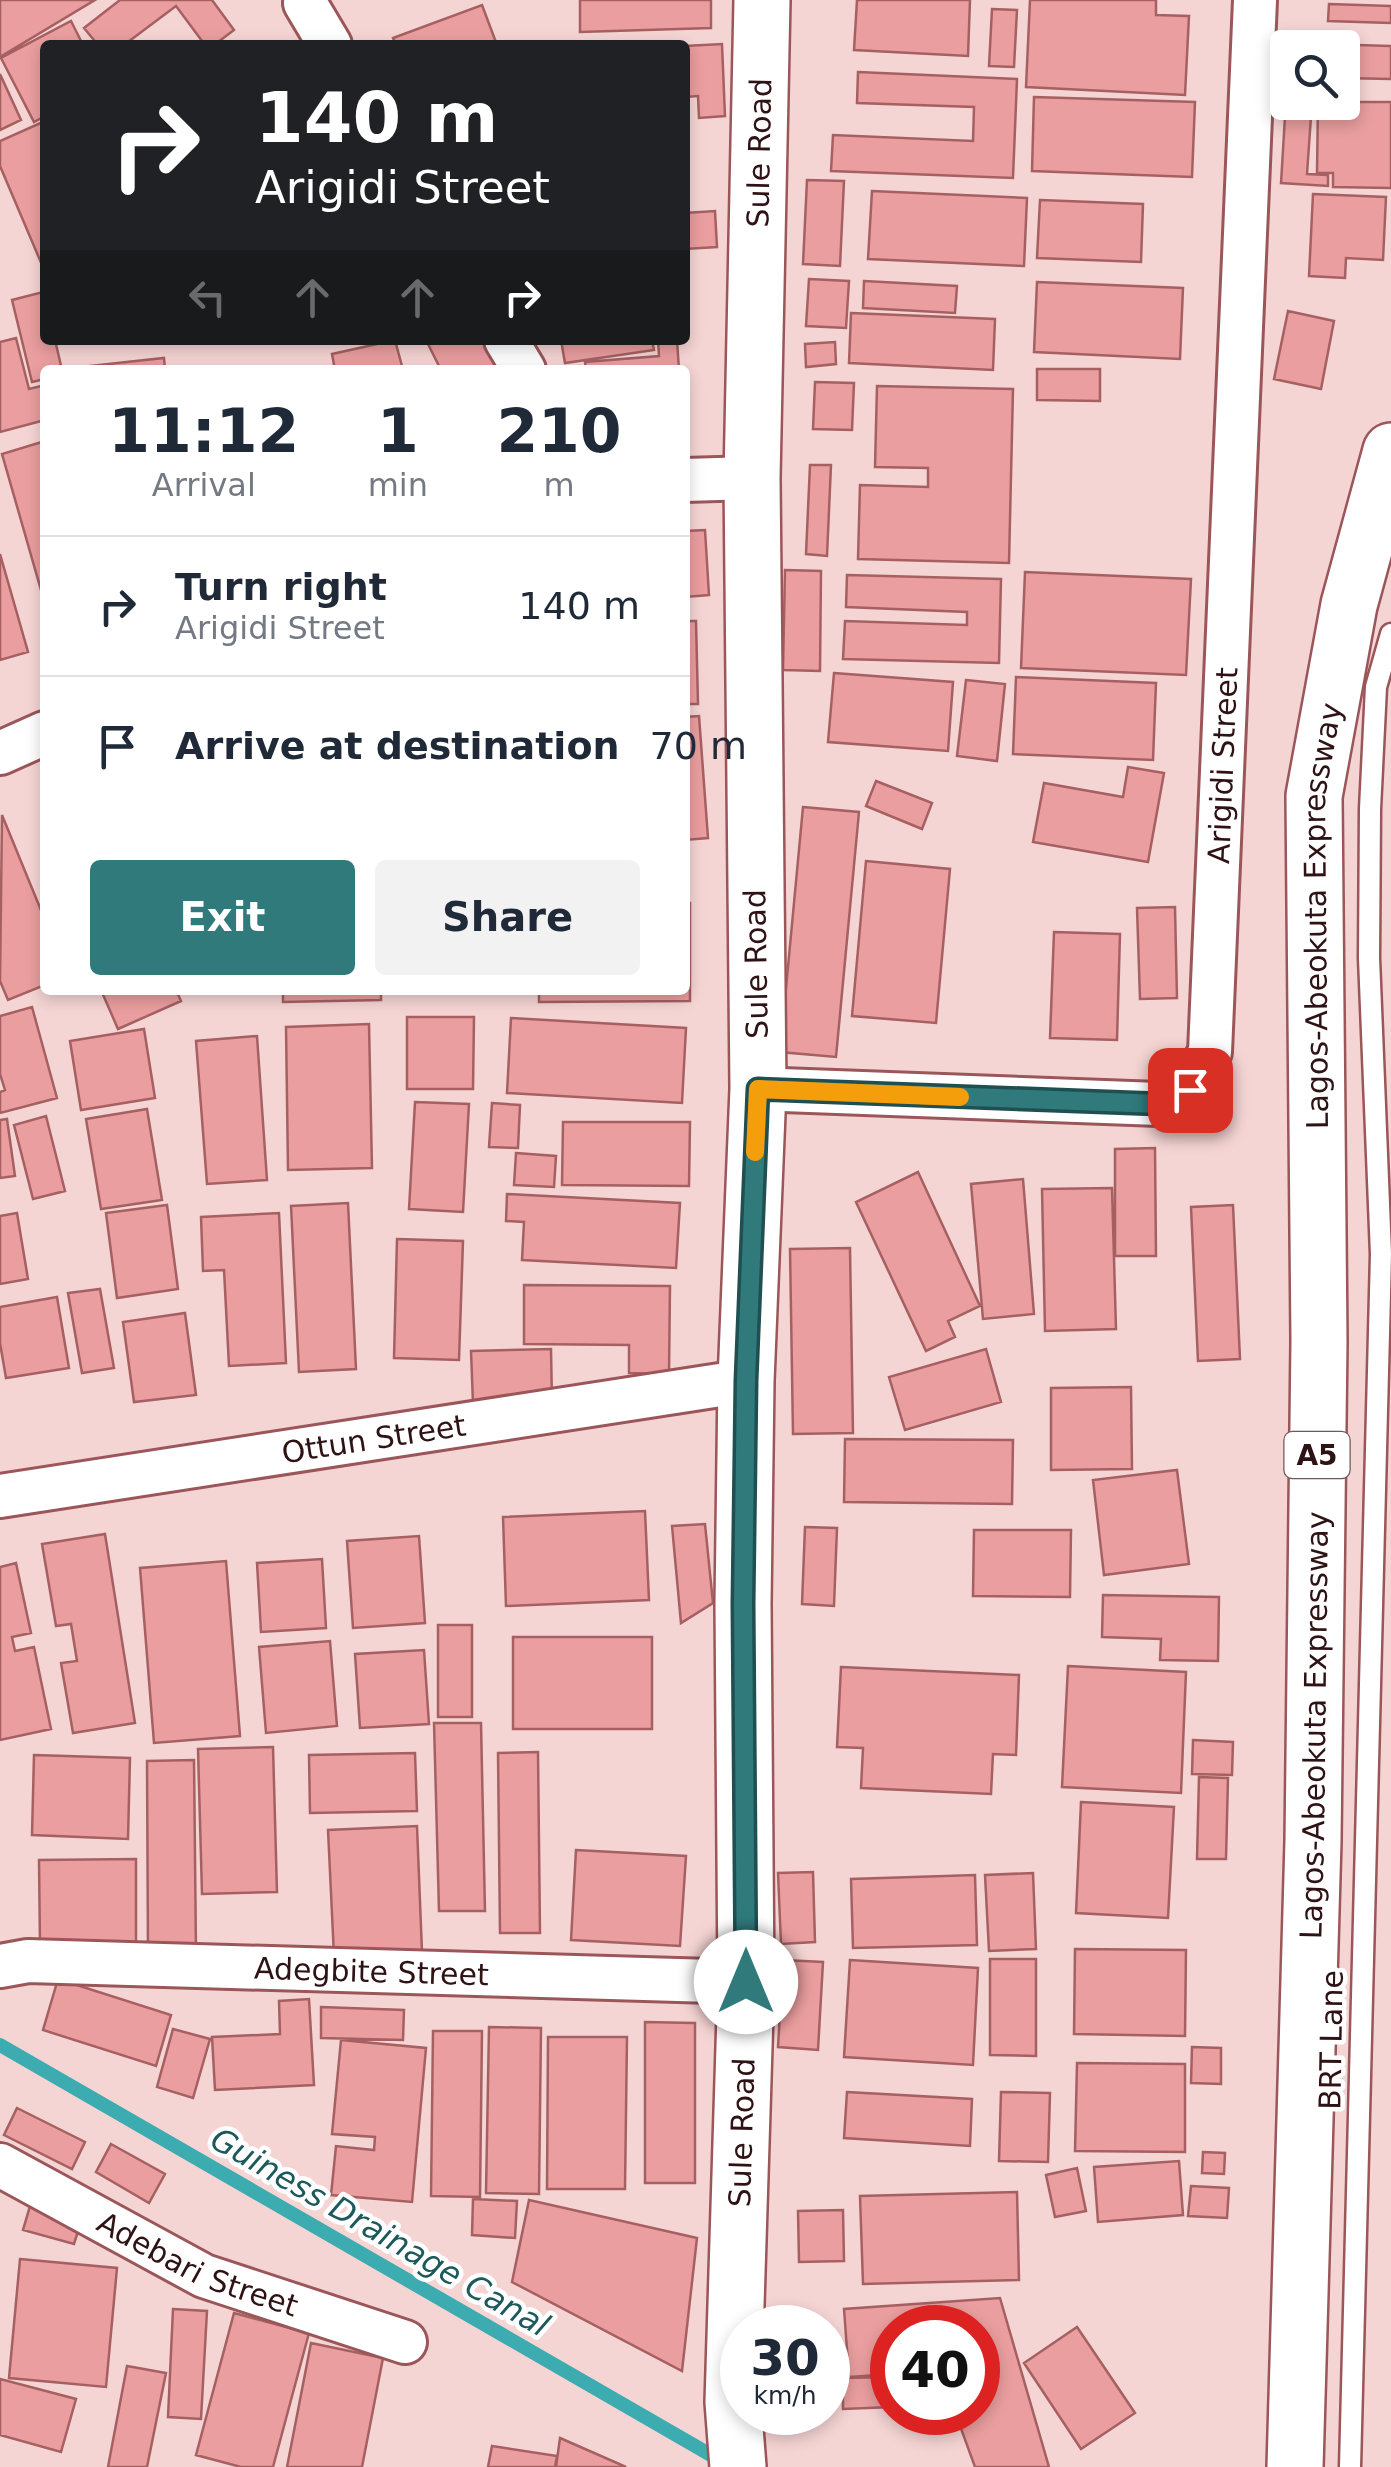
<!DOCTYPE html>
<style>
:root{--surface:#fff;--page:#f2f2f3;--text:#1f2937;--muted:#747a83;--line:#e0e1e3;--accent:#307a7c}
body{margin:0;font-family:"DejaVu Sans",sans-serif;background:var(--page);color:var(--text);height:100vh;display:flex;flex-direction:column;font-size:38px;white-space:nowrap}
*{box-sizing:border-box;margin:0}
p{font-size:32px;color:var(--muted)}
.icon{flex:none;width:55px;height:55px;fill:none;stroke:currentColor;stroke-width:2;stroke-linecap:round;stroke-linejoin:round}
.map{position:relative;flex:1;overflow:hidden}
.sheet{position:absolute;left:40px;top:365px;width:650px;height:630px;display:flex;flex-direction:column;background:var(--surface);border-radius:10px;box-shadow:0 5px 15px #0003}
.sheet>*{flex:none}
.hud{position:absolute;left:40px;top:40px;width:650px;height:305px;border-radius:10px;box-shadow:0 5px 15px #0003;background:#202124;color:#fff;overflow:hidden}
.tools{position:absolute;left:1270px;top:30px;display:grid;gap:20px}
.tools a{display:grid;place-items:center;width:90px;height:90px;border-radius:10px;background:var(--surface);box-shadow:0 5px 15px #0003;font-size:50px}
.speed{position:absolute;left:720px;top:2305px;display:flex;gap:20px;font-size:50px;font-weight:700;text-align:center}
.speed>*{display:grid;place-content:center;width:130px;height:130px;border-radius:50%;background:var(--surface);box-shadow:0 5px 15px #0003;line-height:1}
.speed small{font-size:25px;font-weight:400}
.speed .limit{border:15px solid #d22;background:#fff;color:#111}
.pin{position:absolute;display:grid;place-items:center;width:85px;height:85px;color:#fff;margin:-42px;border-radius:20px;box-shadow:0 5px 15px #0006}
.me{position:absolute;width:110px;margin:-55px;rotate:0deg;stroke-linejoin:round;filter:drop-shadow(0 0 8px #0008)}
.turn{display:flex;align-items:center;gap:35px;height:210px;padding:0 50px;font-size:45px}
.turn .icon{width:130px;height:130px;stroke-width:2.5}
.turn b{display:block;font-size:70px;line-height:85px}
.lanes{display:flex;align-items:center;height:95px;padding:0 50px;background:#0003;justify-content:center;gap:50px;direction:ltr}
.lanes .off{opacity:.35}
.eta{display:flex;justify-content:space-evenly;align-items:center;height:170px;text-align:center}
.eta b{font-size:60px;font-weight:700;line-height:70px}
.primary-button{display:flex;gap:20px;margin-top:auto;padding:20px 50px}
.primary-button a{flex:1;height:115px;border-radius:10px;background:var(--accent);color:#fff;font-size:40px;font-weight:700;line-height:115px;text-align:center}
.primary-button a+a{background:var(--page);color:var(--text)}
ul{padding:0;list-style:none}
li{display:flex;align-items:center;gap:30px;height:140px;padding:0 50px;border-top:2px solid var(--line)}
li div{flex:1}
li b{display:block;font-size:38px}
li em{font-style:normal}
.map>svg:first-child{display:block}
</style>
<div class="map">
<svg width="1391" height="2467" viewBox="0 0 1391 2467">
<rect width="100%" height="100%" fill="#f5d5d4"/>
<g fill="none" stroke-linecap="round" stroke-linejoin="round">
<path stroke="#3cacb0" stroke-width="14" d="M0 2045 723 2462"/>
</g>
<path fill="#ea9e9f" stroke="#a66062" stroke-width="2.5" d="M0 0H95L0 57Z
M120 0H212L234 30 214 45H205L176 6 124 45H98L84 28Z
M580 0H711V28L580 32Z
M857 0H970L968 56 854 50Z
M1030 0H1156V15L1189 16 1185 95 1026 87Z
M1329 4 1391 6V23L1328 21Z
M482 5 497 45H396L393 38Z
M992 9 1017 10 1014 67 989 66Z
M71 21 83 45H45V116L34 122 1 58Z
M722 44 725 116 699 118 698 96 685 97V46Z
M1321 44 1391 46V79L1342 78V48H1321Z
M858 72 1017 79 1013 178 831 171 833 135 973 141 974 107 857 103Z
M0 74 21 120 0 130Z
M1287 83 1288 102H1312L1307 174 1328 175V186L1281 183Z
M1034 97 1195 102 1192 177 1032 171Z
M1318 102H1391V188L1333 187V173H1317Z
M45 121V272L0 166V141Z
M807 180 844 181 840 266 803 264Z
M872 191 1027 198 1024 266 868 259Z
M1313 194 1386 197 1383 260 1346 258 1345 278 1309 276Z
M1040 200 1143 204 1141 262 1037 258Z
M715 211 717 247 685 249V213Z
M809 279 849 281 846 328 806 326Z
M864 281 957 286 955 313 863 308Z
M1037 282 1183 288 1180 359 1034 352Z
M43 292 45 340H55L62 370H45V379L32 382 12 300Z
M1288 311 1334 321 1321 389 1274 379Z
M851 313 995 319 993 370 849 363Z
M16 338 29 389 45 385V420L0 432V342Z
M395 340 403 370H335L332 354Z
M426 340H493L509 370H441Z
M561 340H652L654 350 565 363Z
M658 340H677L679 370H586L585 362 659 356Z
M835 342 836 364 806 367 805 344Z
M164 358 165 370H80V367Z
M1037 369H1100V401L1037 400Z
M815 382 854 383 852 430 813 429Z
M877 386 1013 389 1009 563 858 559 860 485 928 487V468L875 467Z
M45 441V604L2 454Z
M810 465H831L827 556 806 554Z
M705 530 709 595 685 597V531Z
M0 554 28 652 0 660Z
M785 570 821 571 820 671 783 670Z
M1025 572 1191 579 1186 675 1021 668Z
M847 575 1001 579 999 663 843 659 845 621 967 625V612L846 607Z
M685 621H696L698 704H685Z
M834 673 953 682 948 751 828 742Z
M1016 677 1156 683 1153 760 1013 754Z
M966 680 1005 684 997 761 957 756Z
M699 716 708 838 685 840V717Z
M1128 767 1164 773 1148 862 1033 842 1044 783 1123 797Z
M876 781 932 803 922 829 866 806Z
M803 807 859 812 836 1057 780 1052Z
M2 815 45 920V985L8 1000 0 981Z
M866 861 950 869 936 1023 852 1016Z
M685 903H690V1001L539 1002V990H685Z
M1175 907 1177 998 1140 999 1137 908Z
M1054 932 1120 934 1117 1040 1050 1038Z
M101 990H176L181 1001 118 1029Z
M283 990H381V1000L283 1002Z
M32 1007 57 1098 0 1113V1092L5 1090 0 1074V1016Z
M407 1017H474L473 1089H407Z
M511 1018 686 1028 682 1103 507 1093Z
M369 1024 372 1168 288 1170 286 1027Z
M144 1029 155 1098 81 1110 70 1041Z
M257 1036 267 1180 207 1184 196 1041Z
M415 1102 469 1104 463 1212 409 1209Z
M492 1103 520 1105 518 1148 489 1147Z
M147 1109 162 1200 101 1209 86 1119Z
M46 1116 65 1191 33 1199 14 1125Z
M7 1119 15 1176 0 1178V1120Z
M563 1122H690L689 1186 562 1185Z
M1155 1148 1156 1256H1115V1149Z
M516 1153 556 1156 554 1187 514 1185Z
M918 1172 980 1306 948 1321 955 1337 926 1351 856 1202Z
M1023 1179 1034 1314 983 1319 971 1184Z
M1112 1188 1116 1329 1045 1331 1042 1189Z
M507 1194 680 1203 676 1268 522 1260 524 1222 506 1221Z
M348 1203 356 1369 299 1372 291 1206Z
M167 1205 178 1289 117 1298 106 1213Z
M1233 1205 1240 1359 1198 1361 1191 1207Z
M17 1213 28 1279 0 1284V1216Z
M279 1213 286 1363 229 1366 224 1270 203 1271 201 1217Z
M397 1239 463 1241 459 1360 394 1358Z
M850 1248 853 1433 793 1434 790 1249Z
M524 1285 670 1286 669 1374 629 1373V1345L524 1344Z
M100 1289 114 1368 82 1373 68 1293Z
M57 1297 69 1368 6 1378 0 1343V1307Z
M185 1313 196 1395 134 1402 123 1322Z
M551 1349 552 1402 473 1404 471 1351Z
M986 1349 1001 1402 905 1430 889 1377Z
M1131 1387 1132 1469 1051 1470V1388Z
M845 1439 1013 1440 1012 1504 844 1502Z
M1177 1470 1189 1564 1104 1575 1093 1480Z
M645 1511 649 1600 506 1606 503 1517Z
M705 1524 713 1603 681 1623 672 1526Z
M805 1527 837 1528 834 1606 802 1604Z
M974 1530H1071L1070 1597 973 1596Z
M105 1534 135 1723 73 1733 61 1663 77 1661 71 1624 56 1626 42 1544Z
M419 1536 425 1623 353 1628 347 1541Z
M322 1559 326 1628 261 1632 257 1563Z
M226 1561 240 1736 154 1743 140 1568Z
M16 1563 31 1633 12 1637 15 1651 34 1647 51 1729 0 1740V1567Z
M1103 1595 1219 1597 1218 1661 1160 1660 1161 1639 1102 1637Z
M438 1625H472V1717H438Z
M513 1637H652V1729H513Z
M330 1641 337 1726 266 1733 259 1647Z
M424 1650 429 1724 360 1728 355 1654Z
M1068 1666 1186 1672 1181 1793 1062 1787Z
M841 1667 1019 1675 1016 1755 993 1754 991 1794 861 1788 863 1748 837 1747Z
M434 1723H481L485 1911H439Z
M1193 1740 1233 1742 1232 1775 1192 1774Z
M273 1747 277 1892 202 1894 198 1749Z
M538 1752 540 1933H500L498 1753Z
M415 1753 417 1811 310 1813 309 1755Z
M34 1755 130 1758 128 1839 32 1835Z
M194 1760 196 1952 148 1953 147 1761Z
M1199 1777 1228 1778 1226 1859H1197Z
M1081 1802 1174 1807 1168 1918 1076 1913Z
M417 1826 422 1952 334 1956 328 1830Z
M576 1850 686 1856 680 1946 571 1940Z
M136 1859V1945L40 1946 39 1860Z
M813 1872 815 1942 781 1944 778 1873Z
M1033 1873 1036 1949 989 1951 985 1875Z
M975 1875 977 1945 853 1948 851 1879Z
M1075 1949 1186 1950 1185 2036 1074 2034Z
M990 1959H1036V2056L990 2055Z
M783 1960 823 1962 818 2050 778 2047Z
M850 1960 978 1968 973 2065 844 2057Z
M58 1979 171 2015 156 2066 43 2030Z
M309 1999 314 2085 215 2090 212 2037 280 2034 279 2001Z
M321 2007 404 2010 403 2040 321 2038Z
M645 2022 695 2023V2183H645Z
M489 2027 541 2028 539 2194 486 2193Z
M173 2029 210 2039 193 2098 157 2087Z
M433 2031H482L480 2197 431 2196Z
M548 2037H627L625 2189H547Z
M341 2040 426 2048 412 2202 331 2195 336 2146 374 2150 375 2137 332 2134Z
M1192 2047 1221 2048V2084L1191 2083Z
M1077 2063 1185 2064V2152L1075 2151Z
M847 2092 972 2099 970 2146 844 2138Z
M1001 2092 1050 2093 1048 2162 999 2161Z
M17 2108 85 2142 72 2169 4 2135Z
M111 2144 165 2174 149 2203 96 2172Z
M1203 2152 1225 2153 1224 2174 1202 2173Z
M1179 2161 1183 2215 1098 2222 1094 2167Z
M1077 2168 1086 2211 1055 2217 1046 2175Z
M1191 2186 1229 2188 1227 2218 1188 2216Z
M1017 2192 1019 2280 863 2284 860 2196Z
M473 2199 517 2201 515 2238 472 2235Z
M529 2200 697 2238 682 2371 512 2282Z
M30 2206 81 2222 74 2244 23 2230Z
M843 2210 844 2261 799 2262 798 2211Z
M20 2259 117 2268 106 2387 9 2378Z
M1000 2298 1049 2467H975L955 2412H978V2328H892V2374L849 2377 844 2309Z
M173 2309 207 2311 201 2419 168 2417Z
M234 2313 309 2333 273 2467H241L196 2455Z
M1077 2327 1135 2413 1081 2449 1024 2363Z
M311 2343 383 2358 362 2467H287Z
M127 2366 166 2373 147 2467H108Z
M892 2377V2407L843 2409V2378Z
M0 2379 76 2399 61 2452 0 2435Z
M560 2438 626 2467H556Z
M492 2446 557 2456 555 2467H488Z"/>
<g fill="none" stroke-linecap="round" stroke-linejoin="round">
<g stroke="#9b5659" stroke-width="25">
<path id="lane" d="M1350 2467 1381 1254 1369 958 1370 809 1376 687 1391 634"/>
</g>
<g stroke="#9b5659" stroke-width="48">
<g id="street">
<path d="M305 3 330 45"/>
<path d="M506 340 524 370"/>
<path d="M685 480 752 478"/>
<path d="M0 753 45 733"/>
<path id="s1" d="M758 1089 1159 1104 1190 1090 1210 1052 1255 0"/>
<path id="s2" d="M0 1496 746 1381"/>
<path id="s3" d="M0 1966 28 1961 746 1982"/>
<path id="s4" d="M0 2165 204 2276 405 2342"/>
</g>
</g>
<g stroke="#9b5659" stroke-width="60">
<g id="secondary">
<path id="s5" d="M738 2467 733 2402 746 1982 743 1604 746 1381 758 1089 752 478 762 0"/>
</g>
</g>
<g stroke="#9b5659" stroke-width="60">
<g id="highway">
<path id="s6" d="M1295 2467 1313 1841 1319 1341 1314 796 1349 605 1391 451"/>
</g>
</g>
<use href="#lane" stroke="#fff" stroke-width="20"/>
<use href="#street" stroke="#fff" stroke-width="42"/>
<use href="#secondary" stroke="#fff" stroke-width="55"/>
<use href="#highway" stroke="#fff" stroke-width="55"/>
</g>
<g fill="none" stroke-linecap="round" stroke-linejoin="round">
<g stroke="#1f4f51" stroke-width="25">
<path id="route" d="M746 1982 743 1604 746 1380 758 1089 1160 1104 1190 1090"/>
</g>
<use href="#route" stroke="#307a7c" stroke-width="18"/>
<path stroke="#f59e0b" stroke-width="18" d="M755 1152 758 1089 960 1097"/>
</g>
<g text-anchor="middle" dominant-baseline="central" stroke-width="9" stroke-linejoin="round" paint-order="stroke">
<rect fill="#fff" stroke="#6d595a" stroke-width="2.5" x="1284.5" y="1432" width="65" height="46" rx="8"/>
<g font-size="28" font-weight="bold" fill="#2e1214">
<text x="1317" y="1455">A5</text>
</g>
<g font-size="30" fill="#2e1214" stroke="#fff">
<text stroke="none"><textPath href="#s5" startOffset="2315">Sule Road</textPath></text>
<text stroke="none"><textPath href="#s1" startOffset="765">Arigidi Street</textPath></text>
<text stroke="none"><textPath href="#s6" startOffset="1552">Lagos-Abeokuta Expressway</textPath></text>
<text transform="translate(756 964) rotate(-91)">Sule Road</text>
<text stroke="none"><textPath href="#s2" startOffset="378">Ottun Street</textPath></text>
<text stroke="none"><textPath href="#s6" startOffset="742">Lagos-Abeokuta Expressway</textPath></text>
<text stroke="none"><textPath href="#s3" startOffset="372">Adegbite Street</textPath></text>
<text transform="translate(1331 2040) rotate(-89)">BRT Lane</text>
<text stroke="none"><textPath href="#s5" startOffset="335">Sule Road</textPath></text>
<text stroke="none"><textPath href="#s4" startOffset="222">Adebari Street</textPath></text>
</g>
<g font-size="32" font-style="italic" fill="#1c595b" stroke="#fff">
<text transform="translate(380 2232) rotate(30)">Guiness Drainage Canal</text>
</g>
</g>
</svg>
<div class="tools">
<a><svg class="icon" aria-label="search" viewBox="0 0 24 24"><circle cx="10" cy="10" r="6"/><path d="M15 15l6 6"/></svg></a>
</div>
<div class="speed"><div>30<small>km/h</small></div><div class="limit">40</div></div>
<div class="pin" style="left:1190px;top:1090px;background:#d93025"><svg class="icon" aria-label="arrive" viewBox="0 0 24 24"><path d="M6 21V4h12l-3 4 3 4H6"/></svg></div>
<svg class="me" style="left:746px;top:1982px" viewBox="-20 -20 40 40"><circle r="19" fill="#fff"/><path d="M0-13L10 11 0 6-10 11z" fill="#307a7c"/></svg>
<div class="hud">
<div class="turn"><svg class="icon" aria-label="right" viewBox="0 0 24 24"><path d="M7 20v-9h11M14 6l5 5-5 5"/></svg><div><b>140 m</b>Arigidi Street</div></div>
<div class="lanes"><svg class="icon off" aria-label="left" viewBox="0 0 24 24"><path d="M17 20v-9H6M10 6l-5 5 5 5"/></svg><svg class="icon off" aria-label="ahead" viewBox="0 0 24 24"><path d="M12 20V5M6 11l6-6 6 6"/></svg><svg class="icon off" aria-label="ahead" viewBox="0 0 24 24"><path d="M12 20V5M6 11l6-6 6 6"/></svg><svg class="icon" aria-label="right" viewBox="0 0 24 24"><path d="M7 20v-9h11M14 6l5 5-5 5"/></svg></div>
</div>
<section class="sheet">
<div class="eta">
<div><b>11:12</b><p>Arrival</p></div>
<div><b>1</b><p>min</p></div>
<div><b>210</b><p>m</p></div>
</div>
<ul>
<li><svg class="icon" aria-label="right" viewBox="0 0 24 24"><path d="M7 20v-9h11M14 6l5 5-5 5"/></svg><div><b>Turn right</b><p>Arigidi Street</p></div><em>140 m</em></li>
<li><svg class="icon" aria-label="arrive" viewBox="0 0 24 24"><path d="M6 21V4h12l-3 4 3 4H6"/></svg><div><b>Arrive at destination</b></div><em>70 m</em></li>
</ul>
<div class="primary-button"><a>Exit</a><a>Share</a></div>
</section>
</div>
